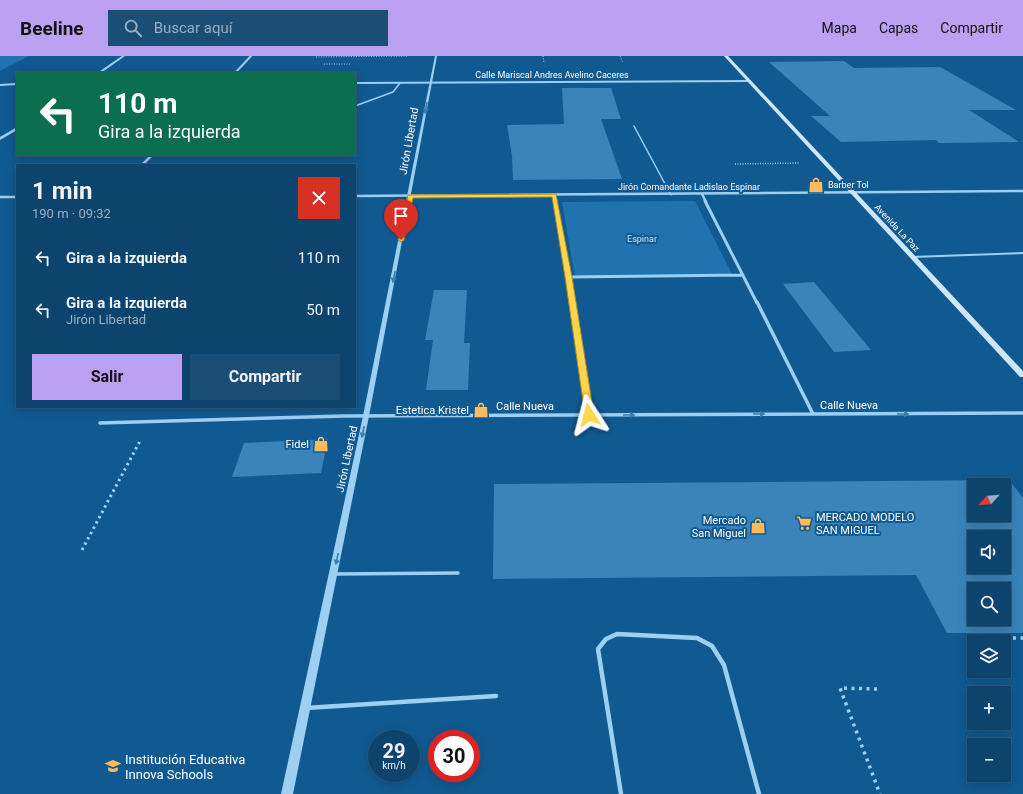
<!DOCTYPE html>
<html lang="es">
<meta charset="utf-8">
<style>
:root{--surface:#0d446d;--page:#1b4e75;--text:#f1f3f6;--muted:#9ab0c2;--line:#2d5c80;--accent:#bca0f2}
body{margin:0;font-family:Roboto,sans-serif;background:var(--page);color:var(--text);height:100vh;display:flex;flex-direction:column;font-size:15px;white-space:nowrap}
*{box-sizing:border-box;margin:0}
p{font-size:13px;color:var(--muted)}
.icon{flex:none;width:22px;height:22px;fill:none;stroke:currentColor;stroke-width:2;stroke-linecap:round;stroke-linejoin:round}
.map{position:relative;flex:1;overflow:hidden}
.drawer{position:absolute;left:16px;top:108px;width:340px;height:244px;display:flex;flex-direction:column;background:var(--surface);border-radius:0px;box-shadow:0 2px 10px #0003,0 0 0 1px var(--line)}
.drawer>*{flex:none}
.top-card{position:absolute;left:16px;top:16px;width:340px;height:84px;border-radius:0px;box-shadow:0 2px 10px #0003,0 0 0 1px var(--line);background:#0b6e4f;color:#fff;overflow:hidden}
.needle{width:26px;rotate:244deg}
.fabs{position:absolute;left:967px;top:422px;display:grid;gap:8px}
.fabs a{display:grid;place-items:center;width:44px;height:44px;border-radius:0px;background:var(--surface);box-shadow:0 2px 10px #0003,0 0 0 1px var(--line);font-size:20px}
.speed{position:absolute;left:368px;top:674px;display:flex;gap:8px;font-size:20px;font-weight:700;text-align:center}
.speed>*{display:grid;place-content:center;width:52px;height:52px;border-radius:50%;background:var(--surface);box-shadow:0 2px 10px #0003,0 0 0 1px var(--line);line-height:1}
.speed small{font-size:10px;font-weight:400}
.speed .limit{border:6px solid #d22;background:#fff;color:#111}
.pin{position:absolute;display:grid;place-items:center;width:34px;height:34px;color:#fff;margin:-41px -17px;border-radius:50% 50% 50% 0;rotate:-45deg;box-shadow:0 0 4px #0007}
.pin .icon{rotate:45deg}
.me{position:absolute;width:44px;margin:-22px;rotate:351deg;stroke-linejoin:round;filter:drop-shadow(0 0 3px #0008)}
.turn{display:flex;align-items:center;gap:14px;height:84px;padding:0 16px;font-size:18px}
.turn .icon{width:52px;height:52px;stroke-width:2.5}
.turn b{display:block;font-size:28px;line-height:34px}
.round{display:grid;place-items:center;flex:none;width:42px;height:42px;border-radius:0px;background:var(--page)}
.overview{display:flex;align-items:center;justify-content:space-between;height:68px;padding:0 16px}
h1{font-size:24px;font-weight:700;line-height:30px}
.primary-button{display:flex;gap:8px;margin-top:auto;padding:8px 16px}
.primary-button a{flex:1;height:46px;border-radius:0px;background:var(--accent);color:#111;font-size:16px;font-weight:700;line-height:46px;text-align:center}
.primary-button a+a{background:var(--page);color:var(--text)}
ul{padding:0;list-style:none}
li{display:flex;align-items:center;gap:12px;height:52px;padding:0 16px}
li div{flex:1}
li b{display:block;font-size:15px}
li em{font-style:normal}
header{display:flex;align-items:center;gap:24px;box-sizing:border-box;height:56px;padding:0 20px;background:var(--accent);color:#111}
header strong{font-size:19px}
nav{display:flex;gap:22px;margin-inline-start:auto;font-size:14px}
.search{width:280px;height:36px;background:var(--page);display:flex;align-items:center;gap:10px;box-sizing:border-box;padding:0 14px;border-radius:0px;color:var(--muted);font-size:15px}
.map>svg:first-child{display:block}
</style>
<header>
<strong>Beeline</strong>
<div class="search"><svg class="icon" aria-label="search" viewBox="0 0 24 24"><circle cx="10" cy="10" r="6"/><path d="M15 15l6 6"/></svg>Buscar aquí</div>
<nav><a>Mapa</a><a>Capas</a><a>Compartir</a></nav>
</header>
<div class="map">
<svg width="1023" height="738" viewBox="0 0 1023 738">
<rect width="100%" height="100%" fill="#115a91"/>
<path fill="#2073af" d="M0 0H29L0 15Z
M695 145 733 220 575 221 562 146Z"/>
<path fill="#3a84ba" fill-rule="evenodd" d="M844 5 854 12 940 11 1016 54H969L1019 86 939 87 936 84 841 86 811 60H830L769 6Z
M562 32H611L621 63H601L622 123 513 124 512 100 507 69 564 68Z
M814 226 871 294 834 296 783 228Z
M434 234H467L464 287H470L468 334H426L433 284H425Z
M328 383 321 417 232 421 244 387Z
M1009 424 1023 442V577H947L916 519 493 523 494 428ZM974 429H1004V459H974ZM974 481H1004V511H974ZM974 533H1004V563H974Z"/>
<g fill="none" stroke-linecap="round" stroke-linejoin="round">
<path stroke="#9dcff3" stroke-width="1" stroke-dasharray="1 1.5" stroke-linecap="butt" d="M543 0 544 7
M620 0 623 7
M316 1 408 0
M324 8H351"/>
<path stroke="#9dcff3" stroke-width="1.5" stroke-dasharray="1 1.5" stroke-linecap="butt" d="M735 108 799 107"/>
<path stroke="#9dcff3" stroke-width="3" stroke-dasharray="2.5 3.5" stroke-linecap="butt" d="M82 494 140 385"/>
<path stroke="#9dcff3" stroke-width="3.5" stroke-dasharray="3 4.5" stroke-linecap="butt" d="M968 582H1023
M877 633 840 632 880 738"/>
<path stroke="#9dcff3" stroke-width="1.5" d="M355 50 393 36 400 27
M634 70 671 139"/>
<path stroke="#9dcff3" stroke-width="2" d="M912 201 1023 197"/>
<path stroke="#9dcff3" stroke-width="3.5" d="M334 518 458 517"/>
<path stroke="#9dcff3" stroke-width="4.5" d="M306 652 496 640
M621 738 598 593 606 583 617 578 697 582 712 590 724 609 759 738"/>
<path stroke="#9dcff3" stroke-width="2" d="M235 17 251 0
M355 27 750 25
M0 29 17 28"/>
<path stroke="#9dcff3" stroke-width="2.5" d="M142 109 152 99
M702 138 706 146
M554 139 555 146
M355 140 1023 135
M0 141H17"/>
<path stroke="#9dcff3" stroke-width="3" d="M555 145 573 247
M705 145 757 247
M569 221 743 219"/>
<path stroke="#9dcff3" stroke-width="3.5" d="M573 246 589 359
M757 246 813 358
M100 367 344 360 1023 357"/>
<path fill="#9dcff3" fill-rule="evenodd" d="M122 0H125L101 17H97Z
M435 0H437L369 360 293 738H281L363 360Z
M17 71V74L0 84V81Z"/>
<path fill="#cce7fc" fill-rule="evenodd" d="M724 0H728L1023 315V321H1020Z"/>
</g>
<defs><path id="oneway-solid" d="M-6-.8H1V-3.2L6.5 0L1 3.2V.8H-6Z"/></defs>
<g fill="#3b7dae">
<use href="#oneway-solid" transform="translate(426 52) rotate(100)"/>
<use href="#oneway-solid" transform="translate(394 221) rotate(101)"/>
<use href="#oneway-solid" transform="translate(759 358)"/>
<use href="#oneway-solid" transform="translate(903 358)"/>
<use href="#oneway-solid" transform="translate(629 359)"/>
<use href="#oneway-solid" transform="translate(363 376) rotate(102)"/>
<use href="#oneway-solid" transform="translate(337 503) rotate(102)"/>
</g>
<path fill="#ffd54a" stroke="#a68a30" d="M556 138 572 221 594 359 589 362 585 359 565 221 552 141 413 142 404 184 401 186 398 184 408 139Z"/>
<defs>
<g id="shop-bare" transform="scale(1.2)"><path d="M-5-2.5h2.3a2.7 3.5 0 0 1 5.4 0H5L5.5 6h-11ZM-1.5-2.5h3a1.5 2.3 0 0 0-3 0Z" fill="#ffbc5f" stroke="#115a91" stroke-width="2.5" paint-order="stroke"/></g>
<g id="supermarket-bare" transform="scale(1.2)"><path d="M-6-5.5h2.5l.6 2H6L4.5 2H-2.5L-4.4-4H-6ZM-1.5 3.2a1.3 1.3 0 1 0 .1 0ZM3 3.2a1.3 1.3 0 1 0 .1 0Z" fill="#ffbc5f" stroke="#115a91" stroke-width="2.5" paint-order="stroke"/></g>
<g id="school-bare" transform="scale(1.2)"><path d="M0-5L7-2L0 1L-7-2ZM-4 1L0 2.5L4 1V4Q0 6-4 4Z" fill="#ffbc5f" stroke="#115a91" stroke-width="2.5" paint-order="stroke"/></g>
</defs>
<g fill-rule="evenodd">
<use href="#shop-bare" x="816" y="129"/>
<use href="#shop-bare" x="481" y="354"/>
<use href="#shop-bare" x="321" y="388"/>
<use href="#supermarket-bare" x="804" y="467"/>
<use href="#shop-bare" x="758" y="470"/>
<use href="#school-bare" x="113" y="710"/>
</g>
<g text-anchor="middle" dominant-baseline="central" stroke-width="4" stroke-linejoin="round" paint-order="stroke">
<g font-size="9" fill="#fff" stroke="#115a91">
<text x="552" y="19">Calle Mariscal Andres Avelino Caceres</text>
<text x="689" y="131">Jirón Comandante Ladislao Espinar</text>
<text transform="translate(897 172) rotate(47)">Avenida La Paz</text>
</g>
<g font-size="9" fill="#fff" stroke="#115a91" text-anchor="start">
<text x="828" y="129">Barber Tol</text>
</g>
<g font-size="9" fill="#c5e6fd" stroke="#115a91">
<text x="642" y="183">Espinar</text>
</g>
<g font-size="11" fill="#fff" stroke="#115a91">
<text transform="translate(409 85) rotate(-80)">Jirón Libertad</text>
<text x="849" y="349">Calle Nueva</text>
<text x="525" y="350">Calle Nueva</text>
<text transform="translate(347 403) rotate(-78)">Jirón Libertad</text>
</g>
<g font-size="11" fill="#fff" stroke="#115a91" text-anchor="end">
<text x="469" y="354">Estetica Kristel</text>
<text x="309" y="388">Fidel</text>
<text x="816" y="461" text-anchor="start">MERCADO MODELO<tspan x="816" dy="13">SAN MIGUEL</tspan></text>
<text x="746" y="464">Mercado<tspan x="746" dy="13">San Miguel</tspan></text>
</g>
<g font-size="13" fill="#fff" stroke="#115a91" text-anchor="start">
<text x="125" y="703">Institución Educativa<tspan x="125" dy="15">Innova Schools</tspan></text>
</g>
</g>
</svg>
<div class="fabs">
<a><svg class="needle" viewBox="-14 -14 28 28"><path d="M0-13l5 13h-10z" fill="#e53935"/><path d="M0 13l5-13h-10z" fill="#9ab0c2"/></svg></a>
<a><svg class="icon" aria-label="sound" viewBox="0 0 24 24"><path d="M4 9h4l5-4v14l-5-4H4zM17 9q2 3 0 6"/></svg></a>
<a><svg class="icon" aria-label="search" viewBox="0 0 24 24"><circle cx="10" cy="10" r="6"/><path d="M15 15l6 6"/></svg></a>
<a><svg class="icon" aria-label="layers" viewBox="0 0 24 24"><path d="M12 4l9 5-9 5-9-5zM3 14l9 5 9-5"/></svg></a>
<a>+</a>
<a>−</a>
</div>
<div class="speed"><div>29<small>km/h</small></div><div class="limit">30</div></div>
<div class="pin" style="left:401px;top:184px;background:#d93025"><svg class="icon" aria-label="arrive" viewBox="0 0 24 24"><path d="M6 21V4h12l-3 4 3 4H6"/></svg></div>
<svg class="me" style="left:589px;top:359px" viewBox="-20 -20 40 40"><path d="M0-17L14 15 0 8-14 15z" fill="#ffd54a" stroke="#fff" stroke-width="4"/></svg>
<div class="top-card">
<div class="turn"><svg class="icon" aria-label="left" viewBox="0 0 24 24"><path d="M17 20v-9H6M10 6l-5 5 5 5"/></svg><div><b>110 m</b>Gira a la izquierda</div></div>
</div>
<section class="drawer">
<div class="overview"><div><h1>1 min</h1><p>190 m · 09:32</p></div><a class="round" style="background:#d93025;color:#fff"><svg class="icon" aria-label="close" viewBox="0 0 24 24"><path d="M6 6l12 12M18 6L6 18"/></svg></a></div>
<ul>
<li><svg class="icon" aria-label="left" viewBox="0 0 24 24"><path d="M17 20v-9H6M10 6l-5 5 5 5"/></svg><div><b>Gira a la izquierda</b></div><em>110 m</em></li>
<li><svg class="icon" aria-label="left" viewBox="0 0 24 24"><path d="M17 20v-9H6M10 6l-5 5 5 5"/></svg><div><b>Gira a la izquierda</b><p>Jirón Libertad</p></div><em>50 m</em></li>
</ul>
<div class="primary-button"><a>Salir</a><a>Compartir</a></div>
</section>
</div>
